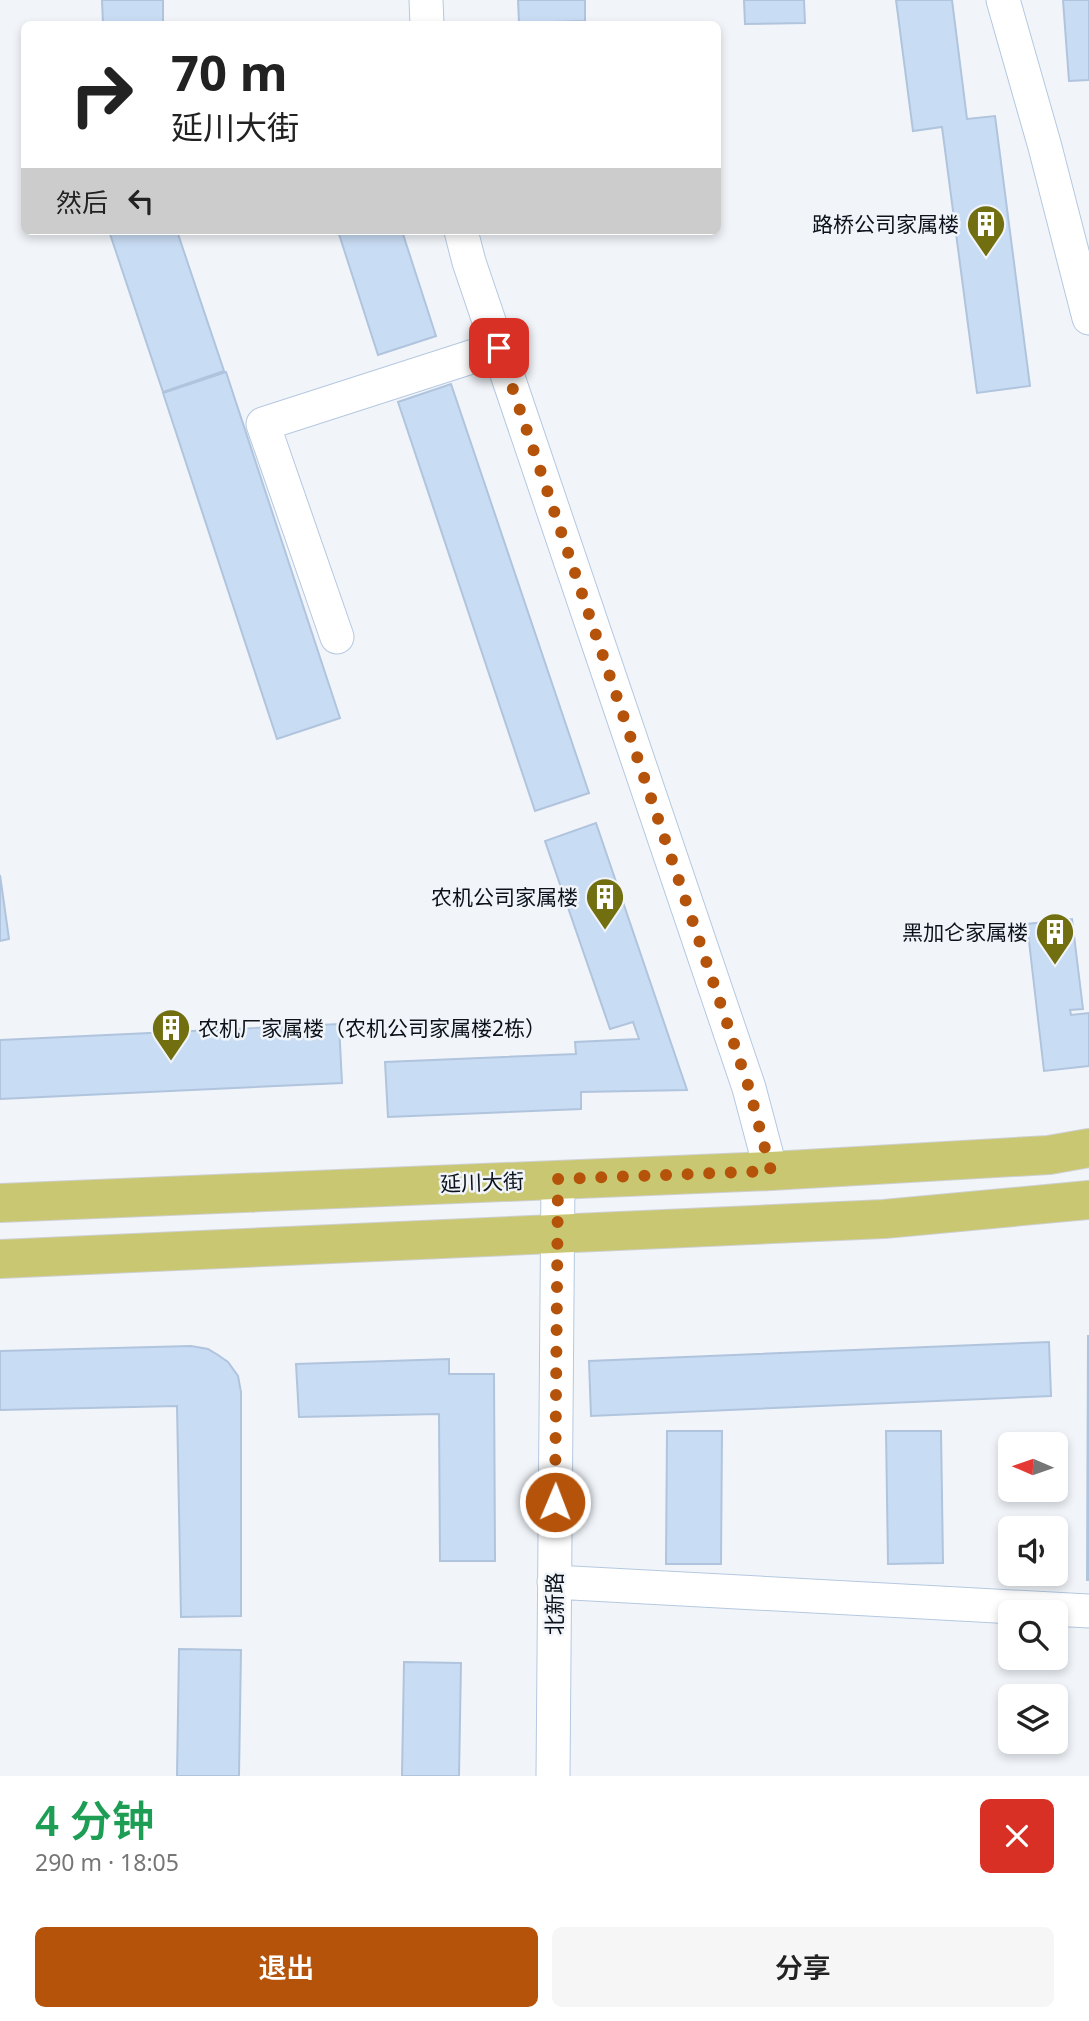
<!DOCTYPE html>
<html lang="zh">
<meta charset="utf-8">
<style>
:root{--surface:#fff;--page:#f6f6f6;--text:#222;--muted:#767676;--accent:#b45309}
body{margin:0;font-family:"Noto Sans","Noto Sans SC",sans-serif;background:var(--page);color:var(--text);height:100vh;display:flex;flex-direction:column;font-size:26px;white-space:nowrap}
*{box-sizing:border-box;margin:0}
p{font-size:23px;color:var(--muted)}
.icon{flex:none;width:38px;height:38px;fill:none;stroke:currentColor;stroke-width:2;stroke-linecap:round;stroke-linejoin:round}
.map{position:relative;height:1776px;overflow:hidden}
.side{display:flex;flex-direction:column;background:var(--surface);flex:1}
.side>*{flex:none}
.hud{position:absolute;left:21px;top:21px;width:700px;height:214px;border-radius:10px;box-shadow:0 4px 10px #0003;background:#fff;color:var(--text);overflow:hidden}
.needle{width:46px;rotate:272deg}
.tools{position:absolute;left:998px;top:1432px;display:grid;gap:14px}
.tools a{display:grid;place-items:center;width:70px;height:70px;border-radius:10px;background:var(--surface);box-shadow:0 4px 10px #0003;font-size:35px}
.pin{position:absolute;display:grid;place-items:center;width:60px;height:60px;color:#fff;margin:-30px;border-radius:14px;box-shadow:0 4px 10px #0006}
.me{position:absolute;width:77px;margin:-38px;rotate:1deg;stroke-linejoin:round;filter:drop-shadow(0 0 5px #0008)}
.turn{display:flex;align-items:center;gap:24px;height:147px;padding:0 35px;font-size:32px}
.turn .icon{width:91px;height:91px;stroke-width:2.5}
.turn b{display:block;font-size:49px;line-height:60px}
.then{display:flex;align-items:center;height:66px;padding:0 35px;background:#0003;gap:14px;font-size:26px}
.round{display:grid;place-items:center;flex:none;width:74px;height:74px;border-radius:10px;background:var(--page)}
.summary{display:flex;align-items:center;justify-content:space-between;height:119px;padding:0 35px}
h1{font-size:42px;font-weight:600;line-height:52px;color:#1e9e55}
.action{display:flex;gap:14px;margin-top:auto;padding:14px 35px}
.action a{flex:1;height:80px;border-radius:10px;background:var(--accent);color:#fff;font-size:28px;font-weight:600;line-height:80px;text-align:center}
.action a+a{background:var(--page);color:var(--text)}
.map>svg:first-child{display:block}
</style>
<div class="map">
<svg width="1089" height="1776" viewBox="0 0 1089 1776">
<rect width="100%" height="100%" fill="#f1f5fa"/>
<path fill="#c8dcf4" stroke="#b1c4dd" stroke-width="2" d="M102 0H163V24H103Z
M518 0H585V21L519 23Z
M744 0H804L805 23 745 24Z
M896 0H952L967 119 995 116 1030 386 977 393 942 127 913 131Z
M1063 0H1089V80L1069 81Z
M109 231H177L224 371 163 392Z
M338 231H402L436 336 378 355Z
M226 372 340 718 277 739 163 393Z
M451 384 589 793 535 811 398 402Z
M596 823 687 1090 581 1092V1109L388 1117 385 1062 576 1054 575 1042 639 1039 633 1022 610 1029 545 841Z
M0 875 9 939 0 941Z
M1072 919 1083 1009 1070 1010 1071 1015 1089 1013V1066L1044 1071 1027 924Z
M339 1024 342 1083 0 1099V1040Z
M1088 1336H1089V1580H1087Z
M1049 1342 1051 1396 591 1416 589 1361Z
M191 1346 208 1349 218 1355 228 1362 238 1376 241 1392V1616L181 1617 177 1406 0 1410V1351Z
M449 1359V1374H494L495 1561H440L439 1414 299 1417 296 1364Z
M667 1431H722L721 1564H666Z
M886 1431H941L943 1563 888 1564Z
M179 1649 241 1650 239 1776H177Z
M404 1662 461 1663 459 1776H402Z"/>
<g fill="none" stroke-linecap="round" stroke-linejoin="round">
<g stroke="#b5c8e0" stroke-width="35">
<path id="minor" d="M426 0 427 24
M1003 0 1045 147 1089 318
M461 231 469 262 749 1088 771 1171
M337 637 263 424 499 348
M554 1582 1089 1611
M553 1776 558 1179"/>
</g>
<g stroke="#ced0d1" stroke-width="40">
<path id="major" d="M0 1203 771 1171 1049 1155 1089 1148
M0 1259 884 1219 1089 1200"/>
</g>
<use href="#minor" stroke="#fff" stroke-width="33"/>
<use href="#major" stroke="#c9c771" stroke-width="38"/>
</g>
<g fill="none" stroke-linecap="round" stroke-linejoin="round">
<path stroke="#b45309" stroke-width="12" stroke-dasharray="0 21.6" d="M499 348 749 1088 771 1171 558 1179 555 1502"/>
</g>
<defs>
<g id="building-pin" transform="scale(2.0125)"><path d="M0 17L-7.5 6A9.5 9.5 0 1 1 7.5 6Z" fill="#716f10" stroke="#f1f5fa"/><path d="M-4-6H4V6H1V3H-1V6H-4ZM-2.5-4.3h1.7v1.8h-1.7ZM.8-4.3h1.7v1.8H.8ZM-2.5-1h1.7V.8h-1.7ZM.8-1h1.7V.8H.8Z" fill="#fff"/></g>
</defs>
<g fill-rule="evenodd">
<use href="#building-pin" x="986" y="224"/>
<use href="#building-pin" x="605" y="897"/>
<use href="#building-pin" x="1055" y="932"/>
<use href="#building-pin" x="171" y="1028"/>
</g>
<g text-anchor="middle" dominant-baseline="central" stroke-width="5" stroke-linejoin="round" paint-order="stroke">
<g font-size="21" fill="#0c121b" stroke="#f1f5fa" text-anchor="end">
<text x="959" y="224">路桥公司家属楼</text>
<text x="578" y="897">农机公司家属楼</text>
<text x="1028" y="932">黑加仑家属楼</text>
<text x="198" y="1028" text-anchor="start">农机厂家属楼（农机公司家属楼2栋）</text>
</g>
<g font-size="21" fill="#0c121b" stroke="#f1f5fa">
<text transform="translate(482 1182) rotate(-2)">延川大街</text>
<text transform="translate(554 1604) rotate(-90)">北新路</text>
</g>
</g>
</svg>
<div class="tools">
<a><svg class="needle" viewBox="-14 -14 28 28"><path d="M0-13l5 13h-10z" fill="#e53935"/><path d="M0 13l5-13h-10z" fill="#767676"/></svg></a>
<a><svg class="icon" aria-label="sound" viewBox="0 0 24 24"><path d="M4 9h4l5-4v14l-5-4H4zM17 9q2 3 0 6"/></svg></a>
<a><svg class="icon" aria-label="search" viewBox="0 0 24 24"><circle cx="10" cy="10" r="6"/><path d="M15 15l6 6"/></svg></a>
<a><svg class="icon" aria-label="layers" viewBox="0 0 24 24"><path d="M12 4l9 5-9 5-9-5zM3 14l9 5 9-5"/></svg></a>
</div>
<div class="pin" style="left:499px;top:348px;background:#d93025"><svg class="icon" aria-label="arrive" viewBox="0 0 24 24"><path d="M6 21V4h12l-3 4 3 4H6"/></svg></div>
<svg class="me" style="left:555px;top:1502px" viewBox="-20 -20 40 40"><circle r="17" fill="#b45309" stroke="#fff" stroke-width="3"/><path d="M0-11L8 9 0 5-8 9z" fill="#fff"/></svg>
<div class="hud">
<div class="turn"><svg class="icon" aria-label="right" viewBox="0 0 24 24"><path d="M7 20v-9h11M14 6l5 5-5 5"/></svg><div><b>70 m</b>延川大街</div></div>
<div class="then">然后<svg class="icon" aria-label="left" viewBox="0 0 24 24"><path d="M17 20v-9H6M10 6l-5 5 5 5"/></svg></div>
</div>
</div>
<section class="side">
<div class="summary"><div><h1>4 分钟</h1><p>290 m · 18:05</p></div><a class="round" style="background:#d93025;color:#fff"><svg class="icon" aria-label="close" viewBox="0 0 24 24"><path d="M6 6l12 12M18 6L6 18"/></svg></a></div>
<div class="action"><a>退出</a><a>分享</a></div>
</section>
